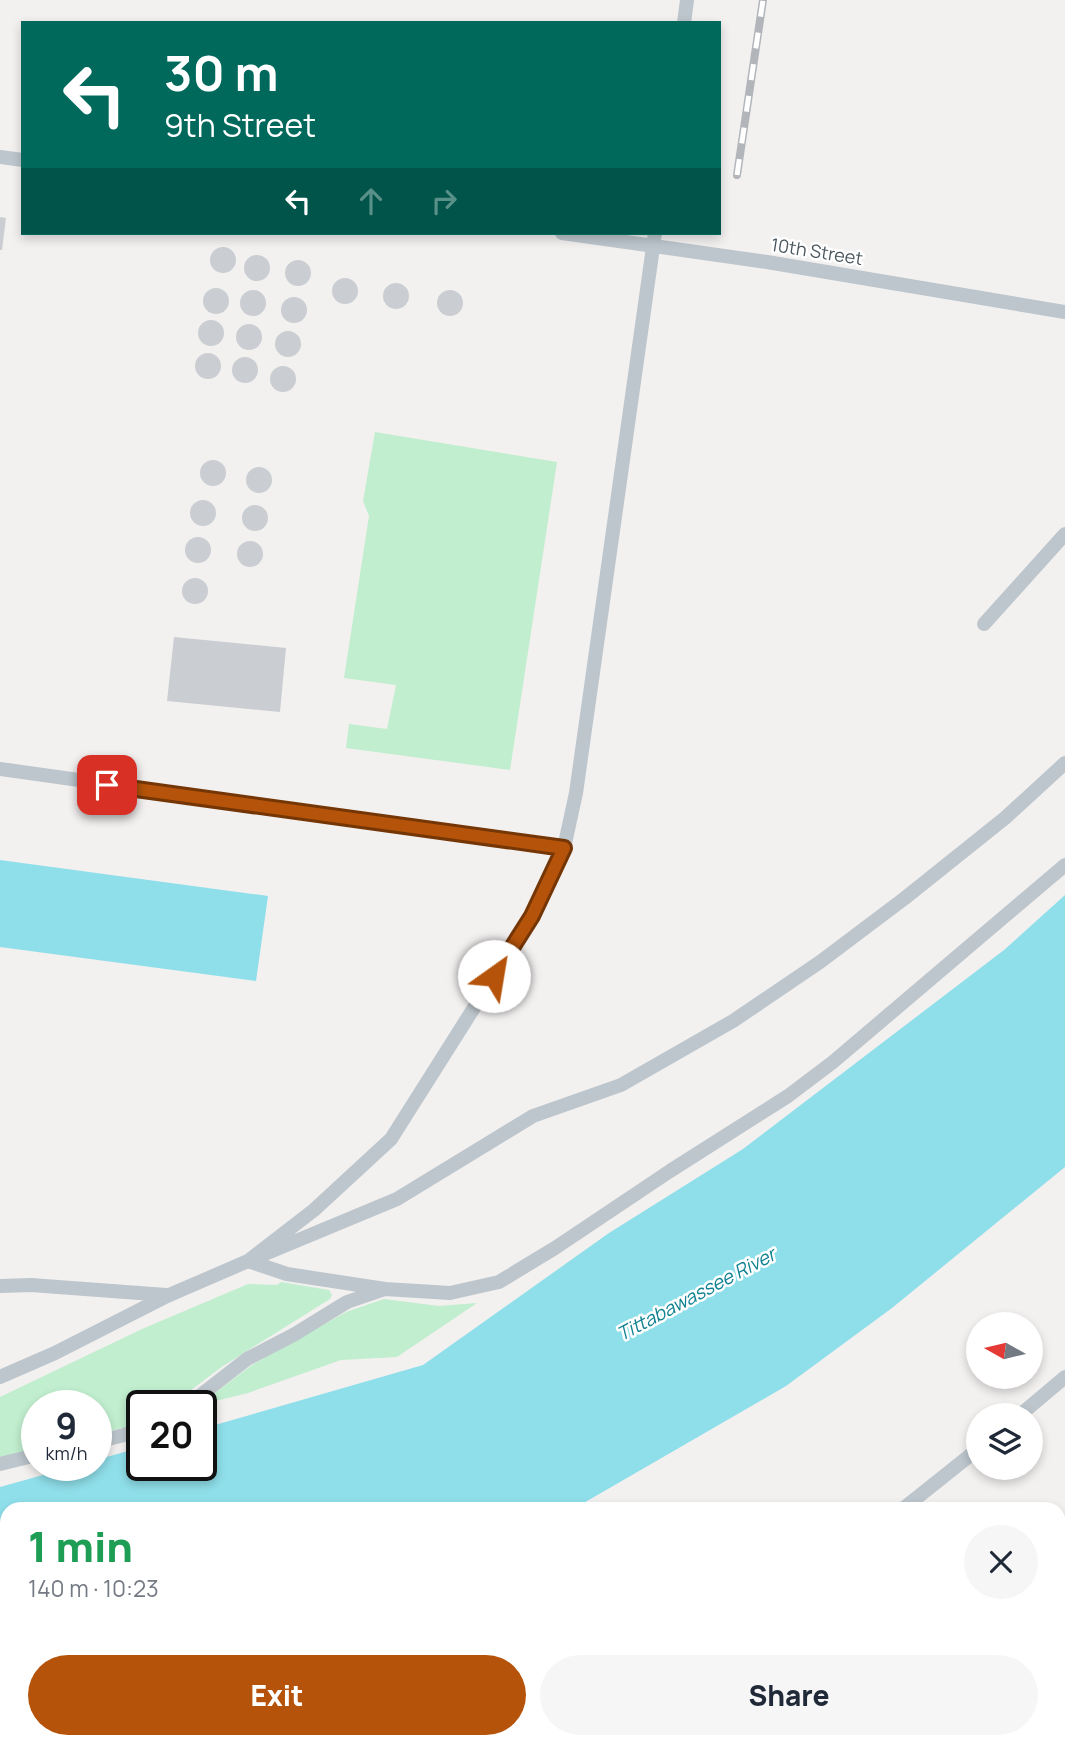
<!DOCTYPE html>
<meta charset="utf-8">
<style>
:root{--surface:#fff;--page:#f6f6f7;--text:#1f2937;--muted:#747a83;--accent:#b45309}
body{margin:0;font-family:Manrope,sans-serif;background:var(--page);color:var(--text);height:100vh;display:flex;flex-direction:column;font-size:26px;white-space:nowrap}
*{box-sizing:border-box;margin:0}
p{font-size:23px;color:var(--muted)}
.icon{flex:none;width:38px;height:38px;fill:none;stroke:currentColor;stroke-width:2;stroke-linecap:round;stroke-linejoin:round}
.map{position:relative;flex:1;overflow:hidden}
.drawer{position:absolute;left:0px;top:1502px;width:1066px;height:247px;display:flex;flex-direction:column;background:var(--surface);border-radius:21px 21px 0 0;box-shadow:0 4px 10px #0003}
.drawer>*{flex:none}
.guide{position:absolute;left:21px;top:21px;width:700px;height:214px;border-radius:0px;box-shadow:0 4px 10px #0003;background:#00695c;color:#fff;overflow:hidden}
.needle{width:46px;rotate:278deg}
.buttons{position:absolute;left:966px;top:1312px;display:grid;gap:14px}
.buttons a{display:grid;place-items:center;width:77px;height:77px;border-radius:50%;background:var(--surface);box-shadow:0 4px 10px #0003;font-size:35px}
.speed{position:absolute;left:21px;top:1390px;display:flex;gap:14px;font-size:35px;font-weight:700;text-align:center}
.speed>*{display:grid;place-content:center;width:91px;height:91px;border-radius:50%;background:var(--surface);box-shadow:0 4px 10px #0003;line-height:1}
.speed small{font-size:18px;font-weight:400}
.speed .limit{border:4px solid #111;border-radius:10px;background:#fff;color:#111}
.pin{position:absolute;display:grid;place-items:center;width:60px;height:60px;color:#fff;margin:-30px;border-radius:14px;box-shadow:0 4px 10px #0006}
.me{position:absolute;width:77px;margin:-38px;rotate:32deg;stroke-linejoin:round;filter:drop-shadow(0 0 5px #0008)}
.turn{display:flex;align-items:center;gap:24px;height:147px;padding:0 28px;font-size:32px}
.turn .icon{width:91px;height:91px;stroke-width:2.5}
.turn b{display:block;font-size:49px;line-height:60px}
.lanes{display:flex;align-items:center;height:66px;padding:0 28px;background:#0003;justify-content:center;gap:35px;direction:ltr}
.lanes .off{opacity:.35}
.round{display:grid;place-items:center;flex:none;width:74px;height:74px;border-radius:37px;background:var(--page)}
.head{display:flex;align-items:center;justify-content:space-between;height:119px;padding:0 28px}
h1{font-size:42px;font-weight:800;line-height:52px;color:#1e9e55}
.primary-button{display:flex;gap:14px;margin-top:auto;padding:14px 28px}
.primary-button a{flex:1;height:80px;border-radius:42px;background:var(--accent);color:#fff;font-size:28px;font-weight:800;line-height:80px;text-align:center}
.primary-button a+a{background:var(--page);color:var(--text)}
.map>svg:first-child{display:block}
</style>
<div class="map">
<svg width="1065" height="1747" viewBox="0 0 1065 1747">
<rect width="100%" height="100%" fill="#f3f0f0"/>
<path fill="#c0eece" d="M375 432 557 462 510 770 346 748 349 724 387 729 396 685 344 678 369 516 363 501Z
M281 1282 329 1290 332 1295 330 1299 223 1366 171 1405H142V1421L131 1426 96 1434V1405H37V1449L0 1458V1397L142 1329 248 1284 277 1285Z
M384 1299 439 1306 477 1303 397 1357 341 1360 248 1393 199 1405 252 1365 346 1312Z"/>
<path fill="#8fdfea" d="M0 860 268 896 256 981 0 947Z
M1065 895V1167L892 1308 786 1386 575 1508H7V1741H138L124 1747H0V1487L79 1465H96V1460L142 1447V1465H201V1429L423 1365 609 1233 743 1149 1004 950Z"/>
<path fill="#caced2" d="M0 217 6 218 2 250H0Z
M210 260a13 13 0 1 1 26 0a13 13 0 1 1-26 0Z
M244 268a13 13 0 1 1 26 0a13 13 0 1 1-26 0Z
M285 273a13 13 0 1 1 26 0a13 13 0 1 1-26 0Z
M332 291a13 13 0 1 1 26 0a13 13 0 1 1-26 0Z
M383 296a13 13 0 1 1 26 0a13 13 0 1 1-26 0Z
M203 301a13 13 0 1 1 26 0a13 13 0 1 1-26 0Z
M437 303a13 13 0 1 1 26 0a13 13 0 1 1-26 0Z
M240 303a13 13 0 1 1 26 0a13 13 0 1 1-26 0Z
M281 310a13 13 0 1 1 26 0a13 13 0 1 1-26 0Z
M198 333a13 13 0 1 1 26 0a13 13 0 1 1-26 0Z
M236 337a13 13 0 1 1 26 0a13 13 0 1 1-26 0Z
M275 344a13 13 0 1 1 26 0a13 13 0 1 1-26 0Z
M195 366a13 13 0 1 1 26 0a13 13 0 1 1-26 0Z
M232 370a13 13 0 1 1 26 0a13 13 0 1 1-26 0Z
M270 379a13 13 0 1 1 26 0a13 13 0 1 1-26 0Z
M200 473a13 13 0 1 1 26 0a13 13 0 1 1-26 0Z
M246 480a13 13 0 1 1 26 0a13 13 0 1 1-26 0Z
M190 513a13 13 0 1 1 26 0a13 13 0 1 1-26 0Z
M242 518a13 13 0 1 1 26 0a13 13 0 1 1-26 0Z
M185 550a13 13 0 1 1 26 0a13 13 0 1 1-26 0Z
M237 554a13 13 0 1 1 26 0a13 13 0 1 1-26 0Z
M182 591a13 13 0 1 1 26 0a13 13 0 1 1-26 0Z
M174 637 286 648 280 712 167 701Z"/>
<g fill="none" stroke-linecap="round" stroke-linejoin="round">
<path stroke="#bcc6cc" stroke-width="14" d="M684 23 687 0
M0 157 23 160
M562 233 767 262 1065 312
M984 624 1065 534
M0 769 564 848
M0 1286 31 1285 166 1295
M385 1289 287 1274 248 1261 397 1199 533 1116 621 1085 733 1021 820 962 905 898 1005 818 1065 763
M0 1377 55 1353 167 1296 248 1261 314 1210 391 1139 532 916 564 848 576 793 655 233
M188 1405 247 1359 295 1334 347 1302 385 1289 450 1293 499 1282 555 1248 670 1171 788 1096 833 1062 1065 865
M1019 1416 1065 1377
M96 1442 124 1435 142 1429
M0 1464 37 1455
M904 1508 978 1449
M1059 1701 1065 1696
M620 1747 627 1741
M1002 1747 1009 1741"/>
<g stroke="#b2b6ba" stroke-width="8">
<path id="rail" d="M737 175 763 0"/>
</g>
<use href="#rail" stroke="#fff" stroke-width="5" stroke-dasharray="16" stroke-linecap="butt"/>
</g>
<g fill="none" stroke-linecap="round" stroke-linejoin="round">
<g stroke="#753606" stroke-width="18">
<path id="route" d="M107 785 564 848 532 916 494 976"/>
</g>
<use href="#route" stroke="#b45309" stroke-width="12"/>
</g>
<g text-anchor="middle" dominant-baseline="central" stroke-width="5" stroke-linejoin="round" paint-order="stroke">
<g font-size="18" fill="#48555d" stroke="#fff">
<text transform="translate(817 251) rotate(9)">10th Street</text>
</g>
<g font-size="19" font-style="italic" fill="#108292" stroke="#fff">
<text transform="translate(696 1294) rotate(-28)">Tittabawassee River</text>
</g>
</g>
</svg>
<div class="buttons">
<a><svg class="needle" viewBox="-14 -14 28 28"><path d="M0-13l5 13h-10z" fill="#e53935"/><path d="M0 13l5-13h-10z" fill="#747a83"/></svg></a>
<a><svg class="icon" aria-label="layers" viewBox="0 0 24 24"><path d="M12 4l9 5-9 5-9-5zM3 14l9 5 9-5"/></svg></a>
</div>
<div class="speed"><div>9<small>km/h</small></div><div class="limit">20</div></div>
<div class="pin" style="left:107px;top:785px;background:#d93025"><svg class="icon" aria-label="arrive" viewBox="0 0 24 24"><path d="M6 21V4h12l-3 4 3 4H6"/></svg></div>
<svg class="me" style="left:494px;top:976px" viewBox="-20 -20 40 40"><circle r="19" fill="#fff"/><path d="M0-13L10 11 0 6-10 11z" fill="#b45309"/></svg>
<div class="guide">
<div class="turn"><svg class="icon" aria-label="left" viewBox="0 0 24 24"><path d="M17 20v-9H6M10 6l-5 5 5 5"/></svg><div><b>30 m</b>9th Street</div></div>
<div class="lanes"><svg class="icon" aria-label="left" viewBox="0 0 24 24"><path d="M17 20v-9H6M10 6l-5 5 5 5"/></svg><svg class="icon off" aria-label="ahead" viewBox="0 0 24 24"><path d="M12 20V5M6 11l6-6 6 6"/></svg><svg class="icon off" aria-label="right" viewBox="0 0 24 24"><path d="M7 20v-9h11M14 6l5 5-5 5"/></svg></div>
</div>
<section class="drawer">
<div class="head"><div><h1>1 min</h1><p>140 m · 10:23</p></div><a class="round"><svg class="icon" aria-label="close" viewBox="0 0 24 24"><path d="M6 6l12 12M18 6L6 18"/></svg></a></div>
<div class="primary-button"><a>Exit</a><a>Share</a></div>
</section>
</div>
